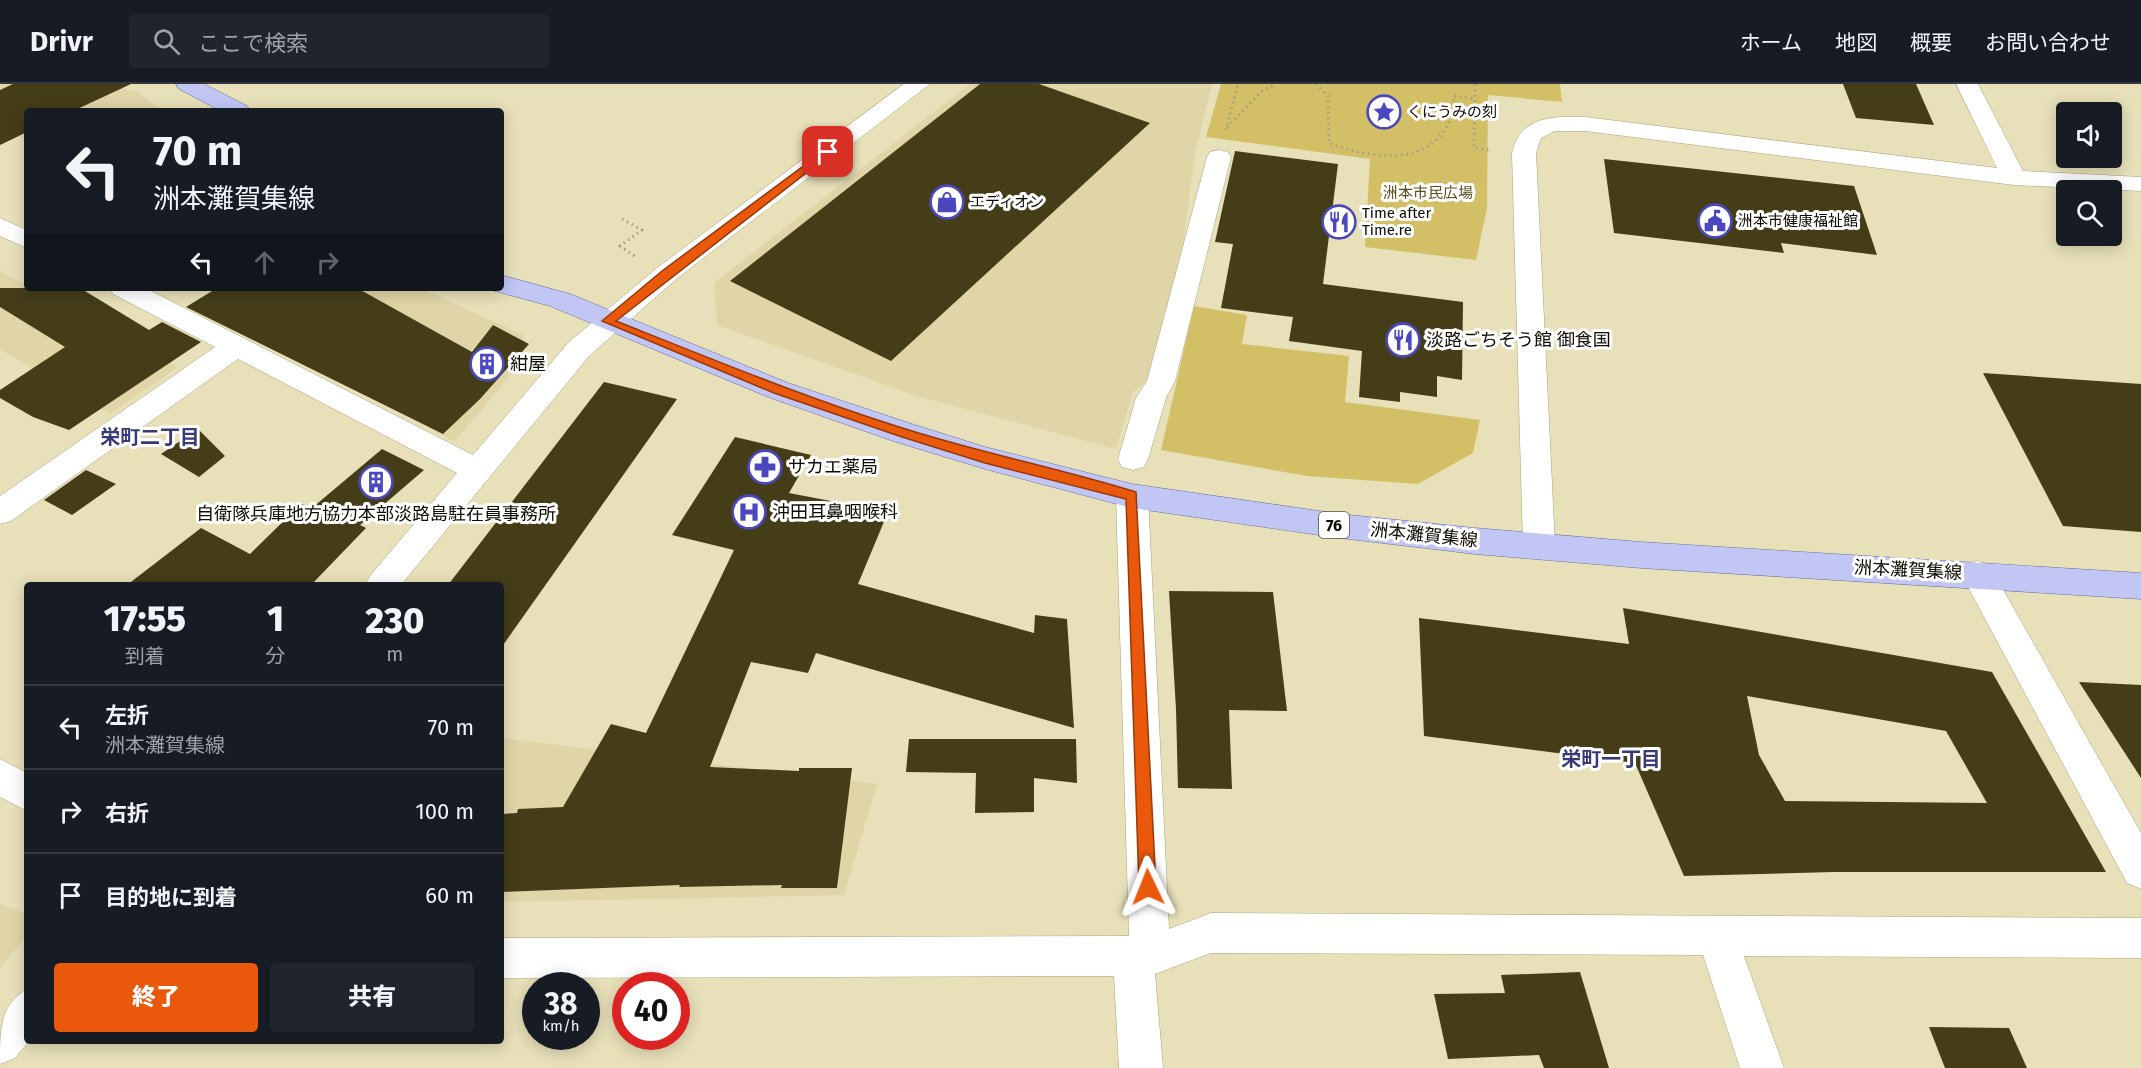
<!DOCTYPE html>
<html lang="ja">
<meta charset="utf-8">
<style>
:root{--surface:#171b24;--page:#20242c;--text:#f1f3f6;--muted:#9ea1a6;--line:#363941;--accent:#ea580c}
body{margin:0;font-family:"Fira Sans","Noto Sans JP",sans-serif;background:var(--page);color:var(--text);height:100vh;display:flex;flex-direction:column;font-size:22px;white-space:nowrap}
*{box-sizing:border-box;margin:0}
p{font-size:20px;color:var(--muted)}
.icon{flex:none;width:33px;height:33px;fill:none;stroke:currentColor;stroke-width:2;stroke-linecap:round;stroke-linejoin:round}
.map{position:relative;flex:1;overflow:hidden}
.sheet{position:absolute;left:24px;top:498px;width:480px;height:462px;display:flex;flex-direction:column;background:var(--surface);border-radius:6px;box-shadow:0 3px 15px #0003}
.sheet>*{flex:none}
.hud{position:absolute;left:24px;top:24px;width:480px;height:183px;border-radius:6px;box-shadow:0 3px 15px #0003;background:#171b24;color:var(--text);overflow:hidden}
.tools{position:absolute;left:2056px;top:18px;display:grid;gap:12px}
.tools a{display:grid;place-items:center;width:66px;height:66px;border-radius:6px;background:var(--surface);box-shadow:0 3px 15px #0003;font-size:30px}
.speed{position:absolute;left:522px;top:888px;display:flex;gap:12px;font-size:30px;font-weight:700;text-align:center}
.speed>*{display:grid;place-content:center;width:78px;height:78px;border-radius:50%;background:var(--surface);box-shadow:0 3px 15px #0003;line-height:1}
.speed small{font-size:15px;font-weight:400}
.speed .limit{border:9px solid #d22;background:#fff;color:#111}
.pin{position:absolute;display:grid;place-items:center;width:51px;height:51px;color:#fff;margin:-26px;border-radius:12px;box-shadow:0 3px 9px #0006}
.me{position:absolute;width:66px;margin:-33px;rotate:358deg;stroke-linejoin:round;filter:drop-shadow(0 0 4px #0008)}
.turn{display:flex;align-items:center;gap:21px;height:126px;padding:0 30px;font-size:27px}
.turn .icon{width:78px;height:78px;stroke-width:2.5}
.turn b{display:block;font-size:42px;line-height:51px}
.lanes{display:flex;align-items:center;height:57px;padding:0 30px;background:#0003;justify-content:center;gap:30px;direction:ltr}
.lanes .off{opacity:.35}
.eta{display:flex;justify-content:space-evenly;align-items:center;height:102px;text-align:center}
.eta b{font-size:36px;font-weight:800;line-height:42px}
.button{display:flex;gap:12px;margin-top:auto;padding:12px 30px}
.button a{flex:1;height:69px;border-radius:6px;background:var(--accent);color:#fff;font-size:24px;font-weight:800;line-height:69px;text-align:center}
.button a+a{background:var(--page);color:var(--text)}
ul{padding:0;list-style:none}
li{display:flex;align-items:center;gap:18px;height:84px;padding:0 30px;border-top:2px solid var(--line)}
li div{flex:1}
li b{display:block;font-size:22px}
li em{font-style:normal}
header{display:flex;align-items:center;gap:36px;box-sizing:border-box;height:84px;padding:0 30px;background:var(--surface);border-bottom:2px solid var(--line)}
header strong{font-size:28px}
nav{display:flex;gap:33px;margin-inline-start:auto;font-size:21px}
.search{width:420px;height:54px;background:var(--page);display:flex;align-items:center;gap:15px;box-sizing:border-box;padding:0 21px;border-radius:6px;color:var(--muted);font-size:22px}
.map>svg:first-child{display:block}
</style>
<header>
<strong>Drivr</strong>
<div class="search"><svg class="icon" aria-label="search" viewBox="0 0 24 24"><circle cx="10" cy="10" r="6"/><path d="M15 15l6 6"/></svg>ここで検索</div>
<nav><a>ホーム</a><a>地図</a><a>概要</a><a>お問い合わせ</a></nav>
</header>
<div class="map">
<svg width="2141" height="984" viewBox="0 0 2141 984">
<rect width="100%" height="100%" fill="#e7e0b9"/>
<path fill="#dfd5a7" d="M1 0H118L129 8 135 6 162 27H27L0 48Z
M970 0H1212L1195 69 1181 176 1149 296 1133 308 1116 365 917 312 717 241 714 199Z
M0 187 27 202V204H32L178 283 110 330 0 265Z
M303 204H420L523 251 525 274 454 358 414 335Z
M501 654 877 700 844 811 501 818Z
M0 820 27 830V852L0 884Z"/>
<path fill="#d3c066" d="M1221 0H1560L1562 18 1488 11 1487 124 1476 176 1365 163 1370 75 1206 53Z
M1194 222 1247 231 1242 260 1349 272 1345 318 1480 336 1473 369 1418 400 1307 392 1161 366Z"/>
<path fill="#443d18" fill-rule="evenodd" d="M13 0H131L73 27H27V48L0 61V6Z
M980 0H1039L1150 39 891 277 730 197Z
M1843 0H1916L1934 41 1856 34Z
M1235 67 1338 80 1323 200 1463 218 1462 296 1437 292V313L1400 308V318L1359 313 1362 267 1289 257 1293 233 1221 224 1233 160 1215 158Z
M1604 75 1854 102 1877 171 1781 159 1784 169 1614 149Z
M0 204H80L149 246 162 238 201 258 69 346 33 333 0 314V306L65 263 0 223Z
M217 204H357L472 268 493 241 529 260 480 315 443 350 186 223Z
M1983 289 2141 300V448L2063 442Z
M604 298 677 315 501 564V501H448Z
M198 345 225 372 199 393 161 370Z
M735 353 811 371 789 409 888 428 858 500 1034 549 1035 531 1067 535 1074 644 816 569 808 589 751 578 710 683 799 687V684H852L837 804H781L782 801 679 803 680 801 501 808V730L517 729 518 725 563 723 611 640 646 649 734 466 672 451Z
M382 365 424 386 360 441 366 444 311 501H127L201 444 250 470 301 420 312 424Z
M86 386 116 400 72 431 44 416Z
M1169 507 1273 508 1287 627 1229 626 1232 705 1178 704 1176 625Z
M1623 524 1992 588 2106 788H1834L1684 792 1635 679 1424 652 1419 534 1629 560ZM1747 612 1946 647 1987 719 1785 717 1759 671Z
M2079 598 2141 601V694Z
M909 655H1076L1077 699 1034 694V728L975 729 976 689 906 688Z
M1580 888 1609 984H1544L1539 971 1448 975 1434 910 1505 909 1501 891Z
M1929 943 2009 944 2027 984H1945Z"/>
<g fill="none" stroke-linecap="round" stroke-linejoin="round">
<g stroke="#aaa37e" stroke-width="1">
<path id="minor" d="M904 0H930L675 196 589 272 401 501H365L370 492 457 389 238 275 11 437 0 440V412L215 263 113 210 110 204H145L473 371 569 258 657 184Z
M1956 0H1978L2023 87 2141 93V107L2014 101 1585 47H1555L1541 54 1536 69 1555 462 1550 471 1539 475 1528 471 1523 462 1512 69C1520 32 1553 32 1585 33L1997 84Z
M1219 66 1228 68 1231 73 1175 297 1166 314 1148 375 1144 383 1133 386 1122 383 1118 375 1136 314 1147 297 1207 73 1210 68Z
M0 134 27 146V164L0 152Z
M1132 400 1143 404 1148 412 1169 845 1211 829 2141 834V874L1744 872 1784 984H1740L1703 871 1211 869 1155 890 1163 984H1119L1114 892 501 894V854L1129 852 1116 412 1121 404Z
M1977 477 1989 481 2141 749V805L2127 799 1961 490 1965 481Z
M0 675 27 689V727L0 713Z
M27 905 29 957 15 974 0 980C0 945 0 921 27 905Z"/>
</g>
<g stroke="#676c9c" stroke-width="1">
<path id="major" d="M176 0H204L247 22 251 27H221L179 5Z
M501 191 570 210 788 299 915 341 985 363 1132 400 1340 430 1475 444 1641 458 2141 489V515L1641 484 1475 470 1340 454 1132 424 985 385 893 357 768 313 550 222 491 206 490 204H501Z"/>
</g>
<path stroke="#a49e80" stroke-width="3" stroke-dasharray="1.5 4" stroke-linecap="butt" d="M1316 0 1328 12 1329 59C1367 74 1431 85 1450 35 1453 28 1453 19 1454 12L1475 15
M1475 0 1474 64 1490 66
M1227 43 1262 7 1276 0
M1226 46 1238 0
M622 135 642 146 620 162 636 173"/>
<use href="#minor" fill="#fff" fill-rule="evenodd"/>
<use href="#major" fill="#c1c6f5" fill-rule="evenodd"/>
</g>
<path fill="#ea580c" stroke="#983908" stroke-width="1.5" d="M825 66 833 68 616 237C714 276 811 316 912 347 986 370 1062 385 1136 408L1156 803 1153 808 1148 811 1142 808 1139 803 1126 415 985 379 899 352 774 309 602 237 662 187Z"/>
<defs>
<g id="sight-ring" transform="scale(1.725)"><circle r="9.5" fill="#fff" stroke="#4b48bf" stroke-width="1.5"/><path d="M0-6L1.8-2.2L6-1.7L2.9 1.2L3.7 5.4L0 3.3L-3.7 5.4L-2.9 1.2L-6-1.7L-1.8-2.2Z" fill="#4b48bf"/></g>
<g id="shop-ring" transform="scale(1.725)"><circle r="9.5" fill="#fff" stroke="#4b48bf" stroke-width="1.5"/><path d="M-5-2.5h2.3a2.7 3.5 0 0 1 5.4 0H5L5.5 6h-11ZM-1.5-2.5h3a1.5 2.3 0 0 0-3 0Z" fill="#4b48bf"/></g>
<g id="civic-ring" transform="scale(1.725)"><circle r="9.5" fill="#fff" stroke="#4b48bf" stroke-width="1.5"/><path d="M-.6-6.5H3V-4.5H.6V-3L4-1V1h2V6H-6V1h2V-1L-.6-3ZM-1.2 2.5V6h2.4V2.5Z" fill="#4b48bf"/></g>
<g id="restaurant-ring" transform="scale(1.725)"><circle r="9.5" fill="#fff" stroke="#4b48bf" stroke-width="1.5"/><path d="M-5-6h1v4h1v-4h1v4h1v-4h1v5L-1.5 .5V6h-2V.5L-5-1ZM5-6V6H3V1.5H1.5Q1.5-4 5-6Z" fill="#4b48bf"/></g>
<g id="building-ring" transform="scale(1.725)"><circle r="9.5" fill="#fff" stroke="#4b48bf" stroke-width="1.5"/><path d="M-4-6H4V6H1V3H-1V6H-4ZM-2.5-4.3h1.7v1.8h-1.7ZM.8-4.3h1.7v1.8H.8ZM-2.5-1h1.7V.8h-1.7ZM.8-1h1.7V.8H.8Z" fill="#4b48bf"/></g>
<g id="pharmacy-ring" transform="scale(1.725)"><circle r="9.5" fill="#fff" stroke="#4b48bf" stroke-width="1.5"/><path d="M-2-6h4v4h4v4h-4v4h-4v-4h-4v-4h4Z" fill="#4b48bf"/></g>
<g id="hospital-ring" transform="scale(1.725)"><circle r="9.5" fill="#fff" stroke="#4b48bf" stroke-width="1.5"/><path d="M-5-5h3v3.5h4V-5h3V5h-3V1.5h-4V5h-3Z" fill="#4b48bf"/></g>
</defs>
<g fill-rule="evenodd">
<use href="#sight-ring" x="1384" y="28"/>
<use href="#shop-ring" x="947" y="118"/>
<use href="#civic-ring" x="1715" y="137"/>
<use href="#restaurant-ring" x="1339" y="138"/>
<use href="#restaurant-ring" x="1403" y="256"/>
<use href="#building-ring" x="487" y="280"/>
<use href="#pharmacy-ring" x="765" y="383"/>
<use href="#building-ring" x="376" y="398"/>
<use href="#hospital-ring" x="749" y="428"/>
</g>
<g text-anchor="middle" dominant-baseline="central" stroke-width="6" stroke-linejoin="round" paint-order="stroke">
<g font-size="15" fill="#0e0b02" stroke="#fff" text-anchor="start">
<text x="1407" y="28">くにうみの刻</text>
<text x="970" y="118">エディオン</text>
<text x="1362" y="129">Time after<tspan x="1362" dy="17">Time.re</tspan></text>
<text x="1738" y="137">洲本市健康福祉館</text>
</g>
<g font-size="15" fill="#574d1d" stroke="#fff">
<text x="1428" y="109">洲本市民広場</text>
</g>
<rect fill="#fff" stroke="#56544e" stroke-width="1.5" x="1319" y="428" width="30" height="26" rx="4.5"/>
<g font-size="16" font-weight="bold" fill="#0e0b02">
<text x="1334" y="441">76</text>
</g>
<g font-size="18" fill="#0e0b02" stroke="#fff" text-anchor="start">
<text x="1426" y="256">淡路ごちそう館 御食国</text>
<text x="510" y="280">紺屋</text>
<text x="788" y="383">サカエ薬局</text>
<text x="772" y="428">沖田耳鼻咽喉科</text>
<text x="376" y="430" text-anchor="middle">自衛隊兵庫地方協力本部淡路島駐在員事務所</text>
</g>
<g font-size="18" fill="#0e0b02" stroke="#fff">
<text transform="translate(1424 451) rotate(6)">洲本灘賀集線</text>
<text transform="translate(1908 486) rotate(3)">洲本灘賀集線</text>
</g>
<g font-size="20" font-weight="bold" fill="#373a76" stroke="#fff">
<text x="150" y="353">栄町二丁目</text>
<text x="1611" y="675">栄町一丁目</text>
</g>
</g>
</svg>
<div class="tools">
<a><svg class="icon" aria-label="sound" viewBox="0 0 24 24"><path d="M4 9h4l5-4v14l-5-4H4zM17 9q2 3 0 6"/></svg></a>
<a><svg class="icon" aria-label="search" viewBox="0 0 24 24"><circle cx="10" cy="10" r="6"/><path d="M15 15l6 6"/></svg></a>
</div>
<div class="speed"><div>38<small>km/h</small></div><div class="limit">40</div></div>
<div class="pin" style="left:828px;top:68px;background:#d93025"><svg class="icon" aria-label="arrive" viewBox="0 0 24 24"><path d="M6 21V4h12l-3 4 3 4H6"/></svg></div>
<svg class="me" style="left:1148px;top:803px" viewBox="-20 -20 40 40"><path d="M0-17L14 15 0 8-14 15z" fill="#ea580c" stroke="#fff" stroke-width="4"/></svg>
<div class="hud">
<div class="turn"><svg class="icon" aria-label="left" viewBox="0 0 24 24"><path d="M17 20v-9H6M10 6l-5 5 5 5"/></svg><div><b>70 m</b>洲本灘賀集線</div></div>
<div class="lanes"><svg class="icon" aria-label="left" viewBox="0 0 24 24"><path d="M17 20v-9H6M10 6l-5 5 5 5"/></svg><svg class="icon off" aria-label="ahead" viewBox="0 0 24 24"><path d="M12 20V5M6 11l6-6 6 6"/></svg><svg class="icon off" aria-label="right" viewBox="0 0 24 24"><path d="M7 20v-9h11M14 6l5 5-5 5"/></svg></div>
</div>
<section class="sheet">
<div class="eta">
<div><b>17:55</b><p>到着</p></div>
<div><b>1</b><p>分</p></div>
<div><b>230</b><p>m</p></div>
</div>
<ul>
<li><svg class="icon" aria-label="left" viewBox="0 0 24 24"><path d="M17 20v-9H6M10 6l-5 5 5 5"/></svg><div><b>左折</b><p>洲本灘賀集線</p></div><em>70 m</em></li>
<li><svg class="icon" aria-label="right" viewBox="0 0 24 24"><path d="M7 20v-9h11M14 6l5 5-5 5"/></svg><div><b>右折</b></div><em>100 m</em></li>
<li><svg class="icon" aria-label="arrive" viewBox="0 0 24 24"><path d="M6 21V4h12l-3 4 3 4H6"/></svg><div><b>目的地に到着</b></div><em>60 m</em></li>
</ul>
<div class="button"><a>終了</a><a>共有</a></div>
</section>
</div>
